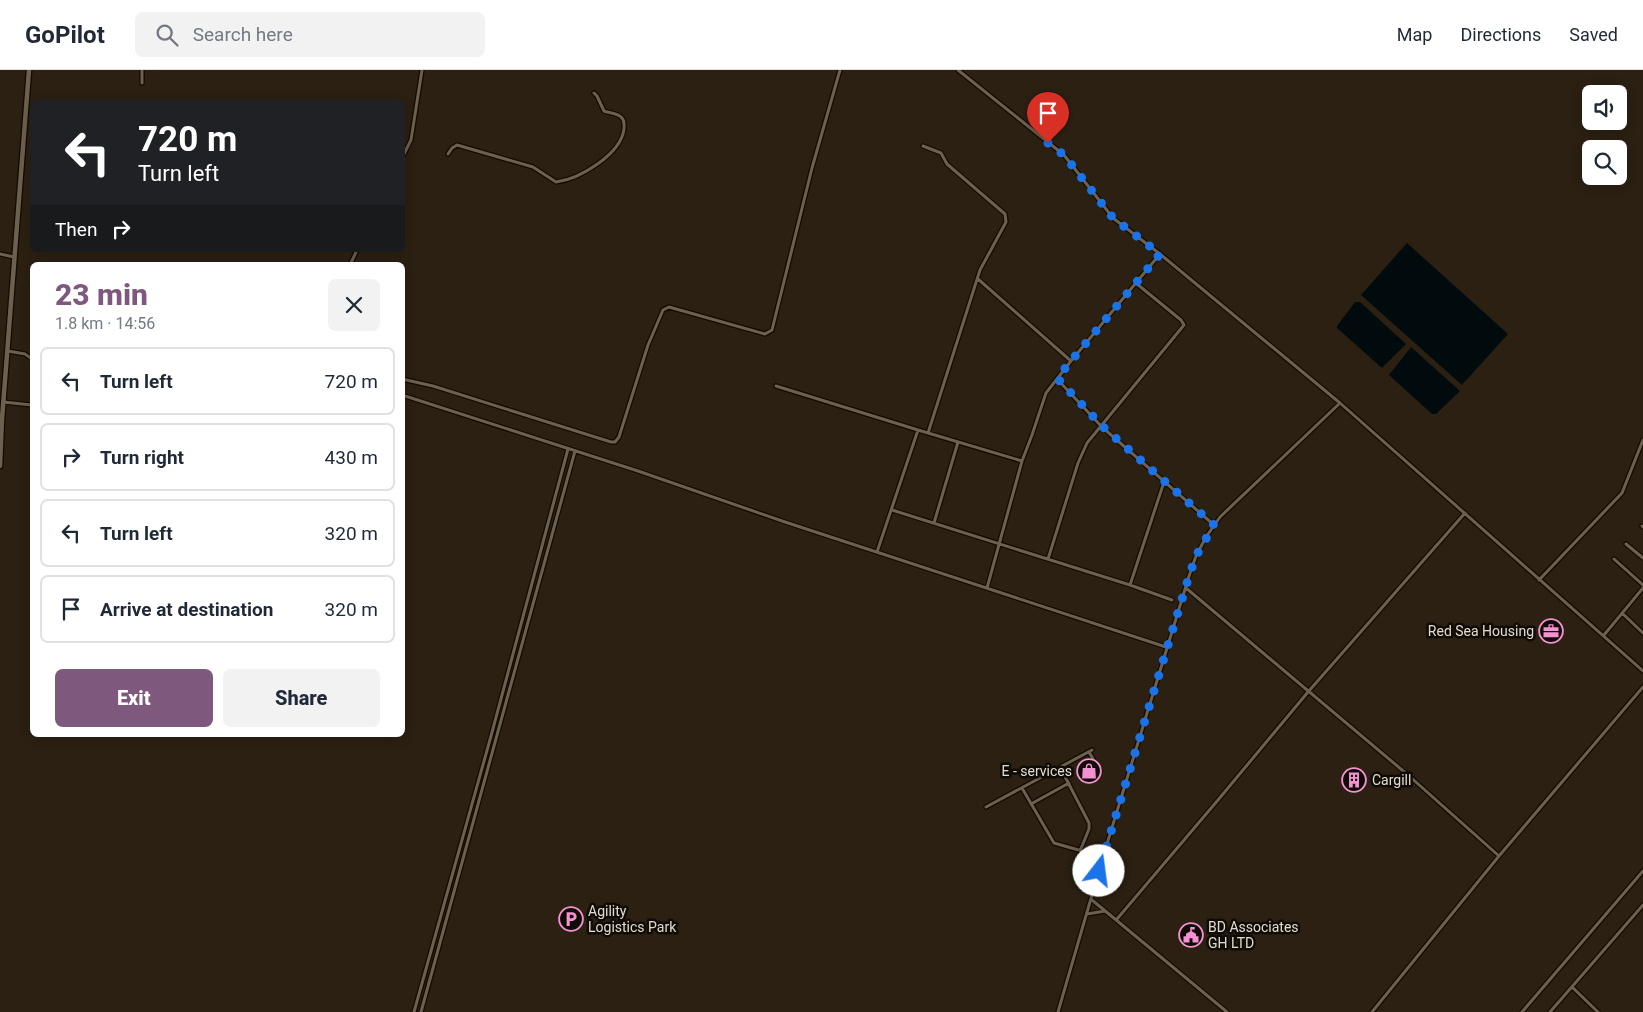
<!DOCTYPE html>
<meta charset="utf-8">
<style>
:root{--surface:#fff;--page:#f2f2f3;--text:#1f2937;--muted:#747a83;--line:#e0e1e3;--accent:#7f587d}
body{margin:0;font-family:Roboto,sans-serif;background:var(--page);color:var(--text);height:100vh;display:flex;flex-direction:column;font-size:19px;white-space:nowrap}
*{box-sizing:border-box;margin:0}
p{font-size:16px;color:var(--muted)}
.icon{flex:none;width:28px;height:28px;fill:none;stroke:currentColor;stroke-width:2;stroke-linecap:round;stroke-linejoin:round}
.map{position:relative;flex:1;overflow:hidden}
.drawer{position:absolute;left:30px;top:192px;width:375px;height:475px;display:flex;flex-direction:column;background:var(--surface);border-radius:8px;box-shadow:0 2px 12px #0003}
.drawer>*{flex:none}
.hud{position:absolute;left:30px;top:30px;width:375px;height:152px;border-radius:8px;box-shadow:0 2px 12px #0003;background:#202124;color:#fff;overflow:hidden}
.buttons{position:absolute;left:1582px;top:15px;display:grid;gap:10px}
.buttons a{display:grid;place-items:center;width:45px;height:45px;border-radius:8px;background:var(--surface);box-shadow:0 2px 12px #0003;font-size:25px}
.pin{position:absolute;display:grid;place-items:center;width:42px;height:42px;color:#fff;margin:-51px -21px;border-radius:50% 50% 50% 0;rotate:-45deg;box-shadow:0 0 5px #0007}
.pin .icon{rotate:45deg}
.me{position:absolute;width:55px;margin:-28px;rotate:15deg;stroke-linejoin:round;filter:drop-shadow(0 0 4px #0008)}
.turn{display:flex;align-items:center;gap:18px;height:105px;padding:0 25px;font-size:22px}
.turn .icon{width:65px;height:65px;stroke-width:2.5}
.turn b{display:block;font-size:35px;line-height:42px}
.then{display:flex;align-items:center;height:48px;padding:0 25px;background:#0003;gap:10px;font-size:19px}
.round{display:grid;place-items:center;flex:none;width:52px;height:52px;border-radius:8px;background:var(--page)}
.summary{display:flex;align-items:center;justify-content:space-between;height:85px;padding:0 25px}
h1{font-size:30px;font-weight:800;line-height:38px;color:var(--accent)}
.action{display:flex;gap:10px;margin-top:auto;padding:10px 25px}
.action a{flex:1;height:58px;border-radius:8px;background:var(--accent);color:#fff;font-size:20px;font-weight:800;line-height:58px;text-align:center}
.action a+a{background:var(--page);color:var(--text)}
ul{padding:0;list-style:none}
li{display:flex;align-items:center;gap:15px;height:68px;margin:0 10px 8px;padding:0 15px;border:2px solid var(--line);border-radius:8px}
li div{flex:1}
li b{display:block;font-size:19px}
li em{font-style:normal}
header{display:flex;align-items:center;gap:30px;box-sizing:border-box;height:70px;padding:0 25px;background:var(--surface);border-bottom:1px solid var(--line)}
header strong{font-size:24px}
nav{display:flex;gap:28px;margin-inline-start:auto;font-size:18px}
.search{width:350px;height:45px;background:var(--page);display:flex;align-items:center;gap:12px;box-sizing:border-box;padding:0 18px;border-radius:8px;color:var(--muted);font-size:19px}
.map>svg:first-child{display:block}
</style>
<header>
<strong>GoPilot</strong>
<div class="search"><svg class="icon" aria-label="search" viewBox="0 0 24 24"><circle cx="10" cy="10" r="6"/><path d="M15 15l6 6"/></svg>Search here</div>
<nav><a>Map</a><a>Directions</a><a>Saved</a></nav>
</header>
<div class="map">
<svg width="1643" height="942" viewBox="0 0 1643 942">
<rect width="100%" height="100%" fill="#2b2012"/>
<path fill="#010b0d" d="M1407 173 1508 264 1462 315 1361 225Z
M1355 232H1360L1406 274 1382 298 1337 258V256Z
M1411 277 1460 321 1436 344H1432L1389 305Z"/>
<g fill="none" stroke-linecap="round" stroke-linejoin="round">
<g stroke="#130a01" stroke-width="5.5">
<path id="street" d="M958 0 1064 85 1113 148 1160 184 1340 333
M142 13V0
M923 76 941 83 947 94 1005 144 1006 152 980 200 928 363
M448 84 452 78 457 75 533 97 556 112C580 109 621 84 624 59 624 55 625 51 622 48 618 43 609 43 604 41L597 26 594 23
M402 88 411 70 422 0
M0 184 14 187
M350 195 357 180
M978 209 1071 291
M8 281 25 284 32 289
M402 309 433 316 611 372H615L619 367 648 275 663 240 669 237 765 264 772 260 812 98 840 0
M1057 309 1102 357 1214 455
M776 316 918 360 1022 391
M402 325 638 401 785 452 1166 577
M3 332 32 335
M892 440 1130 515 1172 530
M934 453 958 372
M1642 456 1643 457
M1626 474 1643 488
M877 482 918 360
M1048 489 1078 393 1087 373 1184 255 1181 250 1137 214
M1614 489 1643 515
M1539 510 1622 423 1643 370
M1130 515 1164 412
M987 518 1022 391 1032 365 1046 323 1071 291 1160 184
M1186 518 1408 705 1499 786
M1622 543 1643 563
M1604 565 1643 518
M1089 682 1100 701
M1060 697 1089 753V759L1080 781
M1022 718 1054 773 1103 787
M1031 734 1069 713
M986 737 1092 680
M1092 830 1227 942
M1087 844 1105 841
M1117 849 1218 730 1308 622 1465 443
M1572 917 1598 942
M414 942 491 666 568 379
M421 942 575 381
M1058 942 1103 787 1190 503 1196 486 1206 467 1220 447 1340 333 1643 601
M1372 942 1499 786 1643 617
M1522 942 1643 801
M1550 942 1643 835"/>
</g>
<g stroke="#130a01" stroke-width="7">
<path id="secondary" d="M0 396 2 349 29 0"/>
</g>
<use href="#street" stroke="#6c604f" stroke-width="3"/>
<use href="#secondary" stroke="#6c604f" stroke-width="4.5"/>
</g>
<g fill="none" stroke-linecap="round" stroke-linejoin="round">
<path stroke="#1a73e8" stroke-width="9" stroke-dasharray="0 16.2" d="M1048 73 1064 85 1113 148 1160 184 1057 308 1102 356 1214 455 1196 486 1190 503 1099 801"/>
</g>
<defs>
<g id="office-ring" transform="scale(1.25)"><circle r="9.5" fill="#0f0b05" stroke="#f591d2" stroke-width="1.5"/><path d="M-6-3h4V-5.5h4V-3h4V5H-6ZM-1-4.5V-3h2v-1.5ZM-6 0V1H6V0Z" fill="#f591d2"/></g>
<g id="shop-ring" transform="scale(1.25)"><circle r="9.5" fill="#0f0b05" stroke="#f591d2" stroke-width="1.5"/><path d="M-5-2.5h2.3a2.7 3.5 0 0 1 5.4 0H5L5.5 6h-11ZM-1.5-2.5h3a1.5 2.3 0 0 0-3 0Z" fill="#f591d2"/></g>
<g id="building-ring" transform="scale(1.25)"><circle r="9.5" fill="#0f0b05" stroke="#f591d2" stroke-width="1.5"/><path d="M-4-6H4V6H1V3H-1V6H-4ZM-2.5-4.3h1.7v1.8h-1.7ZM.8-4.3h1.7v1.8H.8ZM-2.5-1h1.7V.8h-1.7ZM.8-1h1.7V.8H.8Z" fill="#f591d2"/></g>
<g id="parking-ring" transform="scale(1.25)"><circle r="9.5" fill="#0f0b05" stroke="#f591d2" stroke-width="1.5"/><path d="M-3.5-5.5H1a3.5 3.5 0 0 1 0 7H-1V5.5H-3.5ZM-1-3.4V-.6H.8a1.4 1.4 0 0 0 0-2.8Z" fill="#f591d2"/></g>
<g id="civic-ring" transform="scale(1.25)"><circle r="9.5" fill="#0f0b05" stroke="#f591d2" stroke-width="1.5"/><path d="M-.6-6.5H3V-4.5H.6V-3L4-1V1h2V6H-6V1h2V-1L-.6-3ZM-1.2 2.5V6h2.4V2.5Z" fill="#f591d2"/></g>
</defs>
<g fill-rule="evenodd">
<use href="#office-ring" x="1551" y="561"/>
<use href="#shop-ring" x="1089" y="701"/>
<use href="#building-ring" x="1354" y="710"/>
<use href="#parking-ring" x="571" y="849"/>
<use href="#civic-ring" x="1191" y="865"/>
</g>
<g text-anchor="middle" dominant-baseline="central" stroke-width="5" stroke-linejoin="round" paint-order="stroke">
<g font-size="14" fill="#e2dbd2" stroke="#0f0b05" text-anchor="start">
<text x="1534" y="561" text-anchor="end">Red Sea Housing</text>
<text x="1072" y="701" text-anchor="end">E - services</text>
<text x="1372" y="710">Cargill</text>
<text x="588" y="841">Agility<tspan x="588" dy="16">Logistics Park</tspan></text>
<text x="1208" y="857">BD Associates<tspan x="1208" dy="16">GH LTD</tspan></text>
</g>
</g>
</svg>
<div class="buttons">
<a><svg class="icon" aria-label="sound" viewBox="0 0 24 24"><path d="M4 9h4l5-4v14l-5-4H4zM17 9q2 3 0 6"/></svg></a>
<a><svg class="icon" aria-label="search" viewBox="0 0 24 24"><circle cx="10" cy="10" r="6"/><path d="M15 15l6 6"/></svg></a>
</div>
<div class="pin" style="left:1048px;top:73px;background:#d93025"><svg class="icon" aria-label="arrive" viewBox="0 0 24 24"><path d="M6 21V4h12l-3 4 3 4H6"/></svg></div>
<svg class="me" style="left:1099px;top:801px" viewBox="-20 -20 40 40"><circle r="19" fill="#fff"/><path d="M0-13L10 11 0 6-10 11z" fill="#1a73e8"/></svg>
<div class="hud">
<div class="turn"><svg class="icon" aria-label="left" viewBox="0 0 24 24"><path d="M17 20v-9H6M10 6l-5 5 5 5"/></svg><div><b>720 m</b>Turn left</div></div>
<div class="then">Then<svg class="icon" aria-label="right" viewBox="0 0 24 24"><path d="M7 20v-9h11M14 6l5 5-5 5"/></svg></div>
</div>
<section class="drawer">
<div class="summary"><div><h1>23 min</h1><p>1.8 km · 14:56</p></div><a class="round"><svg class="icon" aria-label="close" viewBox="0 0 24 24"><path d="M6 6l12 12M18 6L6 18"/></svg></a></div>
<ul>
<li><svg class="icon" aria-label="left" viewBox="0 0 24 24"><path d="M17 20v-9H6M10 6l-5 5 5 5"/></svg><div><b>Turn left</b></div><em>720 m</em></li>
<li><svg class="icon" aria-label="right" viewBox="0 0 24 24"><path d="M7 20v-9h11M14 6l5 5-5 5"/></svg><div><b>Turn right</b></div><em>430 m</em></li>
<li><svg class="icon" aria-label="left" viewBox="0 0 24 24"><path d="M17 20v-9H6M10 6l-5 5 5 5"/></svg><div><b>Turn left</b></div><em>320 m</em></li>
<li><svg class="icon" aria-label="arrive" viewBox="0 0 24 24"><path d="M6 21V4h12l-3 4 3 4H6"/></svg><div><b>Arrive at destination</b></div><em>320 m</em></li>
</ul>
<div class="action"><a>Exit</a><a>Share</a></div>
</section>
</div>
